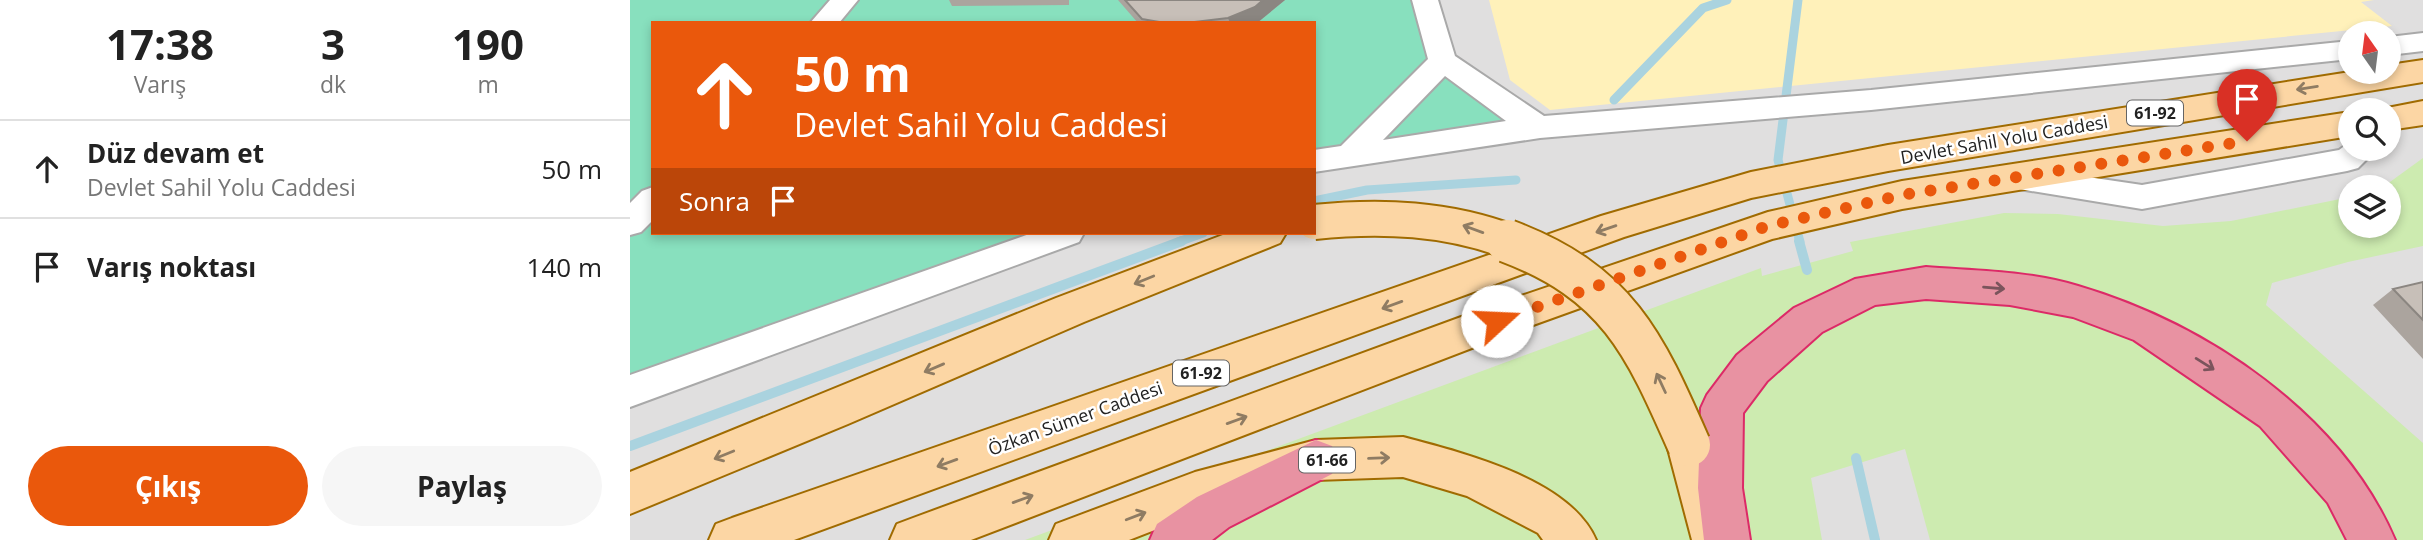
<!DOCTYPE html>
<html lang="tr">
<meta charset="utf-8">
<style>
:root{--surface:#fff;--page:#f6f6f6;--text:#222;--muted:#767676;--line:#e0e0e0;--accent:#ea580c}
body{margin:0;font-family:"Open Sans",sans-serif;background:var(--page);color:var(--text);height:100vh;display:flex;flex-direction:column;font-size:26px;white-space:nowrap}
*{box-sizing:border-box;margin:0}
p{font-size:23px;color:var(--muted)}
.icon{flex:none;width:38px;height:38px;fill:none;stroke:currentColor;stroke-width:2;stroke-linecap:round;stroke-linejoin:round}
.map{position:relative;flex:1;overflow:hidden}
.panel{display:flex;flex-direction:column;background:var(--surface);width:630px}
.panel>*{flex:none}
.guide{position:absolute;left:21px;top:21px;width:665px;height:214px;border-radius:0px;box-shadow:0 4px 10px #0003;background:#ea580c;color:#fff;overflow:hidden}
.needle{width:46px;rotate:346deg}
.controls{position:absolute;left:1708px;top:21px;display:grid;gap:14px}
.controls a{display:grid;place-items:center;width:63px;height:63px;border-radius:50%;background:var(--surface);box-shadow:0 4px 10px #0003;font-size:35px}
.pin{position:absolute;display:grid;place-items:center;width:60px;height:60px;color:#fff;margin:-72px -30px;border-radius:50% 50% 50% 0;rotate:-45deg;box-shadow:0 0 7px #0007}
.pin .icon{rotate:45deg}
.me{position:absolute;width:77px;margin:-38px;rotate:70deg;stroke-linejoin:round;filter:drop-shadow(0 0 5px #0008)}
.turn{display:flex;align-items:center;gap:24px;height:147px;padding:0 28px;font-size:32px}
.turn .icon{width:91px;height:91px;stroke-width:2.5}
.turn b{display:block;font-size:49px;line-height:60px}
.then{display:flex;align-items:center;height:66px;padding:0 28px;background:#0003;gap:14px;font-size:26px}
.eta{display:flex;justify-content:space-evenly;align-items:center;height:119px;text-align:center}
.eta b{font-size:42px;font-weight:700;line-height:49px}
.button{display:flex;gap:14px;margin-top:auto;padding:14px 28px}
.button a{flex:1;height:80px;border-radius:42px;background:var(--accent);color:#fff;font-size:28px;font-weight:700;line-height:80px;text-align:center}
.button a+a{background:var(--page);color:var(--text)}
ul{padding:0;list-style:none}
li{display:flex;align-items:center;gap:21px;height:98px;padding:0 28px;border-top:2px solid var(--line)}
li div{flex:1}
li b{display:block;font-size:26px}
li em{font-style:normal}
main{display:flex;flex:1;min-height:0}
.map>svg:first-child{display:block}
</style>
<main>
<section class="panel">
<div class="eta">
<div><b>17:38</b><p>Varış</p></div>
<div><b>3</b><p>dk</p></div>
<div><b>190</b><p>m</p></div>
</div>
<ul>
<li><svg class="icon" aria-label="ahead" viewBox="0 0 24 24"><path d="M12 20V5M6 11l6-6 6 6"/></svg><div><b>Düz devam et</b><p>Devlet Sahil Yolu Caddesi</p></div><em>50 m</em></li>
<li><svg class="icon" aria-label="arrive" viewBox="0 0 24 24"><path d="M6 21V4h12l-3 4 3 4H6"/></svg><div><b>Varış noktası</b></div><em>140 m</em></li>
</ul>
<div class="button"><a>Çıkış</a><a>Paylaş</a></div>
</section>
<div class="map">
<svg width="1793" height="540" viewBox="0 0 1793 540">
<rect width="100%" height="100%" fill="#f2efe9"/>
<path fill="#e0dfdf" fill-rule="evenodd" d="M0 0H1793V540H0ZM23 23H684V233H23ZM1720 33H1759V72H1720ZM1720 110H1759V149H1720ZM1720 187H1759V226H1720Z"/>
<path fill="#cdebb0" d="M1793 158V246L1718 262 1642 283 1636 305 1793 443V540H1300L1275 449 1181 478 1192 540H395L1131 268 1132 276 1223 251 1220 242 1374 213 1428 214 1533 226 1601 221 1720 197V226H1759V187H1753Z"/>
<path fill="#fff1ba" d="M859 0H1744L1731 2 1762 26 920 110 880 80Z"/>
<path fill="#88e0be" d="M0 0H795L813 61 910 127 684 161V23H23V233H438L0 390Z"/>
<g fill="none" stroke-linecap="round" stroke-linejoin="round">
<path stroke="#aad3df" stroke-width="9" d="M1168 0 1148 160 1170 242
M984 100 1073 8 1097 0
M684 201 737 190 886 180
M548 242 573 233"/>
<path stroke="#aad3df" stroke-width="10" d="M1169 241 1177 270
M0 446 552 241
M1226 458 1245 540"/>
<g stroke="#a9a9a9" stroke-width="4">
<path id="minor" d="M200 0H228L209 23H180Z
M782 0H808L825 56 914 116 1241 90 1720 41V59L1241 110 910 138 684 172V150L711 146 798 59ZM815 76 876 121 753 140Z
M1793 33V51L1759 55V37Z
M1720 142V149H1747L1728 168 1717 171 1512 209 1383 188 1372 185 1368 177 1372 169 1383 166 1512 185 1709 150Z
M23 187V220L11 232 0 235V203L12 191Z
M402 233H454L449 242 0 407V375Z"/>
</g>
<g stroke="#a06b00" stroke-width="4">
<path id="major" d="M1793 60V82L1258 171 1121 198 994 237 164 540H79L86 524 102 518 971 216 1121 172 1258 145 1720 72H1759V65Z
M1793 101V125L1759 130V110H1747Z
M1720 112V136L1272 209 1142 239 881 333 341 540H260L267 524 283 518 853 309 1138 212 1272 181Z
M598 233H656L650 243 454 322 218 424 0 514V472L426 298Z
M1059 425 1074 431 1081 445 1108 540H1062L1037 445 1044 431Z
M773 437C833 453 940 479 966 540H913L908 533 837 496 773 477 686 480 566 514 499 540H419L426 524 565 472 686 440Z"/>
</g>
<g stroke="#dc2a67" stroke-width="4">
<path id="highway" d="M1296 267C1346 271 1400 271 1448 286 1577 324 1711 414 1765 540H1717L1698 503 1630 426 1504 340 1443 317 1380 305 1296 299 1245 305 1192 332 1137 381 1113 413 1112 488 1120 540H1074L1068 488 1071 408 1077 395 1107 355 1164 308 1225 279Z
M686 440 702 446 708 460 702 474 599 527 582 540H520L527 524 567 497Z"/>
</g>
<use href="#minor" fill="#fff" fill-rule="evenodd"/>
<use href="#major" fill="#fcd6a4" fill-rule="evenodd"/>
<use href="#highway" fill="#e892a2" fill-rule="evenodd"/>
<g stroke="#a06b00" stroke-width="38" stroke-linecap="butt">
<path id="major-bridge-far1" d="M684 222C752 215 817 218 881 242"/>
</g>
<g stroke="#a06b00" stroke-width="46" stroke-linecap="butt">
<path id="major-bridge" d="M877 241C988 283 1014 343 1059 445"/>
</g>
<use href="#major-bridge-far1" stroke="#fcd6a4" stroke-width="34"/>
<use href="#major-bridge" stroke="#fcd6a4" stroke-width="42"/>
</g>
<path fill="#aba49e" d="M319 0H439V5L322 6Z
M488 0H655L627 23H508Z
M1793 282V359L1743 305 1763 289Z"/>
<path fill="#8b8681" d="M633 0H655L627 23H600L598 18Z"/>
<path fill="#c7bfb8" stroke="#8b8681" stroke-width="2" d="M495 0H633L625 7 598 18 556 23H535L512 19Z
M1793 282V320L1763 289Z"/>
<defs><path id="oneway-shaft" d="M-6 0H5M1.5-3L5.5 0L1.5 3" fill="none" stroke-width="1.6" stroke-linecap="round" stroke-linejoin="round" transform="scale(1.75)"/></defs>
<g stroke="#8f7c63">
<use href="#oneway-shaft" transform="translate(1677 88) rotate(171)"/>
<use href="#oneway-shaft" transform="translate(843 229) rotate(-160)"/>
<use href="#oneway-shaft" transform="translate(976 229) rotate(161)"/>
<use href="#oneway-shaft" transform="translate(514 280) rotate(158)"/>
<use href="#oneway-shaft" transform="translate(762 305) rotate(160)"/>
<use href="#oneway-shaft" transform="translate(304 368) rotate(157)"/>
<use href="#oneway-shaft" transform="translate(1031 383) rotate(-115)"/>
<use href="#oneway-shaft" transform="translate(607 420) rotate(-20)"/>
<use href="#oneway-shaft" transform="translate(94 455) rotate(158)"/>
<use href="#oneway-shaft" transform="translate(749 458) rotate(-2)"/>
<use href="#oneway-shaft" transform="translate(317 463) rotate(160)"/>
<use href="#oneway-shaft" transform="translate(393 499) rotate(-20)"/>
<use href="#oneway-shaft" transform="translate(506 516) rotate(-21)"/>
</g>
<g stroke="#7b545c">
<use href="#oneway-shaft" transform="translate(1364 288) rotate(5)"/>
<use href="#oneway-shaft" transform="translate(1575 364) rotate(32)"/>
</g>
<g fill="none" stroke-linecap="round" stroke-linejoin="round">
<path stroke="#ea580c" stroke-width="12" stroke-dasharray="0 21.6" d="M867 321 1138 226 1272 195 1617 141"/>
</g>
<g text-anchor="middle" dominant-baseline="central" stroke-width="5" stroke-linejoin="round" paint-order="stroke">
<g fill="#fff" stroke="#646464" stroke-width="2">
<rect x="1497" y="100.5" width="56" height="25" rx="5"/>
<rect x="543" y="360.5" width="56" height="25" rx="5"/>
<rect x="669" y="447.5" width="56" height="25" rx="5"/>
</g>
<g font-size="16" font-weight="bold" fill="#222">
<text x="1525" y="113">61-92</text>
<text x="571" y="373">61-92</text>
<text x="697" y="460">61-66</text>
</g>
<g font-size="18" fill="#222" stroke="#fff">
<text transform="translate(1374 139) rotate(-10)">Devlet Sahil Yolu Caddesi</text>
<text transform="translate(445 418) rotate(-20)">Özkan Sümer Caddesi</text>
</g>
</g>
</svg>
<div class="controls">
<a><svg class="needle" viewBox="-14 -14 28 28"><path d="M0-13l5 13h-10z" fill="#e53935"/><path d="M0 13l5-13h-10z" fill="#767676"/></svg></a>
<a><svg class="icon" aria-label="search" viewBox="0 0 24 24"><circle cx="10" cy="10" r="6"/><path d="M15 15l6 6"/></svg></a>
<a><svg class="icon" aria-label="layers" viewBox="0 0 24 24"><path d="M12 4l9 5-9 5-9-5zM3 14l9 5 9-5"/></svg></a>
</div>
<div class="pin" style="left:1617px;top:141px;background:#d93025"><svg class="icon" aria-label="arrive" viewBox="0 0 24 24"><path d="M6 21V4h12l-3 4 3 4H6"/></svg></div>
<svg class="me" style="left:867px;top:321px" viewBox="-20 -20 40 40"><circle r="19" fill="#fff"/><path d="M0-13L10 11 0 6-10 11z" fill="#ea580c"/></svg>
<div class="guide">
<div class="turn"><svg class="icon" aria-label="ahead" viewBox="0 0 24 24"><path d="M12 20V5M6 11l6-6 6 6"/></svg><div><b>50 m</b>Devlet Sahil Yolu Caddesi</div></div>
<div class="then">Sonra<svg class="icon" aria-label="arrive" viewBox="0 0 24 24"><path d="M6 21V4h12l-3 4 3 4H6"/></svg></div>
</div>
</div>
</main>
